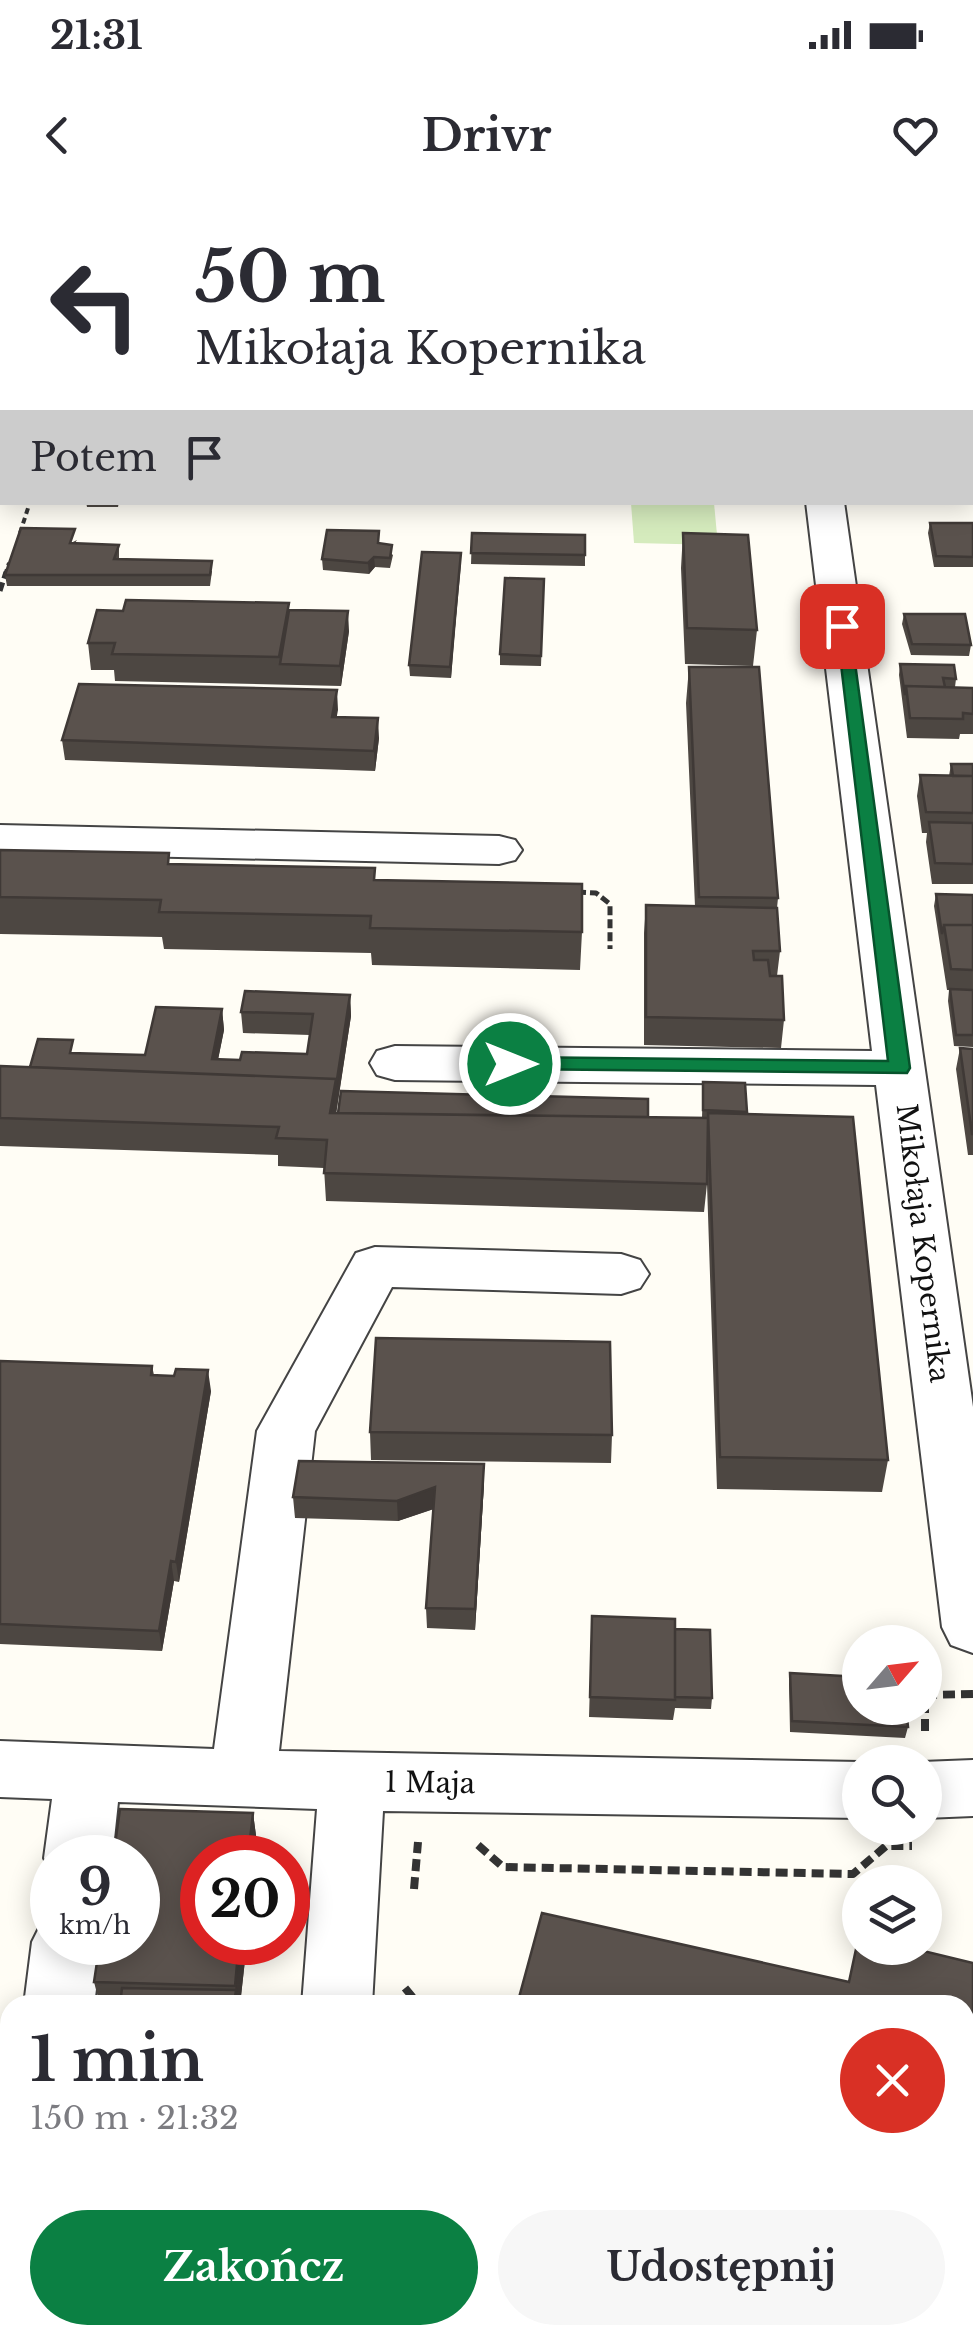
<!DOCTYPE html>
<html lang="pl">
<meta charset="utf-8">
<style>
:root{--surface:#fff;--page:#f7f7f7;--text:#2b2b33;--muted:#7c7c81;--accent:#0b8043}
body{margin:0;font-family:"Libre Baskerville",serif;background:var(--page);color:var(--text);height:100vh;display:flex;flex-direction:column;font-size:38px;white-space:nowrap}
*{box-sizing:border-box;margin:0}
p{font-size:32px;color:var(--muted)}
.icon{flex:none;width:55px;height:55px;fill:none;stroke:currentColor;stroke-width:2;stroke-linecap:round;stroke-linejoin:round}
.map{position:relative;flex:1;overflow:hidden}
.panel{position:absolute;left:0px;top:1795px;width:975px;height:350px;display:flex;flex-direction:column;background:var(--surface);border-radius:30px 30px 0 0;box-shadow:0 5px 25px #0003}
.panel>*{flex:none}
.top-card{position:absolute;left:0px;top:0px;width:975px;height:305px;box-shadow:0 5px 25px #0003;background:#fff;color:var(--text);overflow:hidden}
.needle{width:65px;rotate:62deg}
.buttons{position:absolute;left:842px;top:1425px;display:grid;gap:20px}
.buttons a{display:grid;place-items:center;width:100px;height:100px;border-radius:50%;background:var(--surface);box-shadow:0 5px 25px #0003;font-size:50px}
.speed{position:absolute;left:30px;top:1635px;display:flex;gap:20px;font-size:50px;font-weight:700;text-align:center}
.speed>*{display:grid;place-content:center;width:130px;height:130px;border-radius:50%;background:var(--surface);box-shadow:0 5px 25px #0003;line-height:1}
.speed small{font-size:25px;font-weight:400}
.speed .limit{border:15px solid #d22;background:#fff;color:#111}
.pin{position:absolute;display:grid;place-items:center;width:85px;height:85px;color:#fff;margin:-42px;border-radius:20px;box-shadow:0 5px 15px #0006}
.me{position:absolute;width:110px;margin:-55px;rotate:90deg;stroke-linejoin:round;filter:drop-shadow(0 0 8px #0008)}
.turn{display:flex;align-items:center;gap:35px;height:210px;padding:0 30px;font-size:45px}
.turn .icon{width:130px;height:130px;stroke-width:2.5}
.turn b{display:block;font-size:70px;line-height:85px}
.then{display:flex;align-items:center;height:95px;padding:0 30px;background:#0003;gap:20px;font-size:38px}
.round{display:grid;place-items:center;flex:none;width:105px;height:105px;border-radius:52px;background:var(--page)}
.head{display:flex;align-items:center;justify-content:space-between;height:170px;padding:0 30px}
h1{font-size:60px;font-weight:700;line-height:75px}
.action{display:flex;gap:20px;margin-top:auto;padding:20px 30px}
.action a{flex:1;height:115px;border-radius:60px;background:var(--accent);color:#fff;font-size:40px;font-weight:700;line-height:115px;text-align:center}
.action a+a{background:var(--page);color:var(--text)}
.status{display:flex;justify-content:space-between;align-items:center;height:70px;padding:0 50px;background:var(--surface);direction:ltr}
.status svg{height:28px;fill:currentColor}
header{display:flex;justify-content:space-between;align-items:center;height:130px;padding:0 30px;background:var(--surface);font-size:45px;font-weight:700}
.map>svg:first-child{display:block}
</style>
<div class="status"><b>21:31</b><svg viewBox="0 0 49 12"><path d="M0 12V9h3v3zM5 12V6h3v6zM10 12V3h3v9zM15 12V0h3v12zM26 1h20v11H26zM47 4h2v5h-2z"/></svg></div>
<header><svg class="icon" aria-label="back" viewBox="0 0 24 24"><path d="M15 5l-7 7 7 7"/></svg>Drivr<svg class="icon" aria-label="heart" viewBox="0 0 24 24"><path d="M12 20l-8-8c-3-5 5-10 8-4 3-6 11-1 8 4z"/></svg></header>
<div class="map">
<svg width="973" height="2145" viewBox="0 0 973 2145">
<rect width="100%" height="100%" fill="#fffdf5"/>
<path fill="#d5ebbd" d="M631 303H714L718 345 634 343Z"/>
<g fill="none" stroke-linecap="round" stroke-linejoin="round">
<g stroke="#444" stroke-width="4">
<path id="minor" d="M57 0H89L90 2H58Z
M770 0H802V2H770Z
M972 201H973V223H972Z
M0 204H2V226H0Z
M972 276H973V298H972Z
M806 302H844L973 1207V1453L951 1445 942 1427 876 885 395 880 377 875 370 863 377 851 395 846 872 851Z
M0 625 499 636 515 640 522 650 515 660 499 664 0 653Z
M375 1047 621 1054 640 1060 649 1074 640 1088 621 1094 392 1087 315 1231 279 1551 860 1562V1618L383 1611 372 1805H302L317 1609 118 1602 112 1658H52V1676L44 1658 52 1599 0 1597V1541L214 1549 257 1231 356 1053Z
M973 1560V1616L925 1618 922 1562Z
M52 1716V1742H102L94 1805H24L32 1742 43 1720Z
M274 2135H352L351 2145H273Z"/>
</g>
<path stroke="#333" stroke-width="4" stroke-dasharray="6 4" stroke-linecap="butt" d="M20 333 30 302
M5 375 9 363"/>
<path stroke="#333" stroke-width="5" stroke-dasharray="9 4" stroke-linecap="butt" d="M0 391 6 372
M577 692 596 693 610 704V749"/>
<path stroke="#333" stroke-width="8" stroke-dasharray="12 6" stroke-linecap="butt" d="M925 1531V1495L973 1494
M478 1645 503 1667 853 1674 886 1646H912
M414 1689 418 1642
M405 1788 419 1805
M811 2135 819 2145
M237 2145 238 2135"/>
<use href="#minor" fill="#fff" fill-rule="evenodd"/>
</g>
<path fill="#4d4742" d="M86 302H119L118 307H87Z
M930 323H973V367H934L928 333Z
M472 333 585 355V366L471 364Z
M683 333 757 430 753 466 685 464 681 368Z
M77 340 75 343 119 345V359L212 371 210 386H7L5 375Z
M379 344 393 355 390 368 375 367 369 374 323 370 322 359Z
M461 353 451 478 410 476 409 465Z
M544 379 541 466 500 465V454Z
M289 403V410L349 431 341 486 115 481 114 470H91L88 443Z
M904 414 971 445 969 456 911 455 902 424Z
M900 464 956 479 955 487 973 488V534H960L959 539 907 538 899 475Z
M689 467 778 698 777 708 780 751 777 776 784 820 781 848 644 845V733L646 705 695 706 686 503Z
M337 490V517L379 538 375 571 65 560 62 540Z
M951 564H973V684H932L926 642 927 633H922L917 596 920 575 949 576Z
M0 650 375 680 582 732 580 770 372 765 371 753 164 749 162 737 0 734Z
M936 694 973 695V847L954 846 948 801 949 790H947L934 706Z
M350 795 351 816 336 913 702 918 703 882 747 912 888 1260 882 1292 717 1289 707 984 704 1012 326 1001 324 968 278 966V955L0 946V866L30 867 76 853 145 855 222 809 224 830 218 859 240 860 307 854 310 835 243 833 241 812Z
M960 848 973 849V955H968L956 869Z
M0 1161 152 1166 154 1175 211 1191 179 1382 174 1381 162 1451 0 1444Z
M370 1232 612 1235 611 1263 371 1260Z
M484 1284 475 1430 427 1428 426 1408 434 1309 398 1321 295 1318 293 1297Z
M592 1416 675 1429 712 1498 711 1509 675 1508 673 1520 589 1517Z
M790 1473 908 1527 905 1538 790 1532 789 1484Z
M120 1609 253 1613 257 1643 255 1658H202V1742H247L240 1805H100L94 1782 100 1742H138V1658H113Z
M973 1763V1907L965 1905V1805L849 1782Z
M0 2036H10V2118H0Z"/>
<path fill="#3f3936" d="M461 353V363L451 478 450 467Z
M374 357 375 367 369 374 368 363Z
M348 411 349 431 341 486 340 466Z
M337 490 338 510 333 537 332 517Z
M378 518 379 538 375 571 374 551Z
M350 795 351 816 332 941 330 913Z
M222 809 224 830 214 880 212 859Z
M208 1170 211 1191 179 1382 176 1362Z
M484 1264V1284L475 1430V1409Z
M435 1287 436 1308 398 1321 397 1301Z
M171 1361 174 1381 162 1451 159 1431Z
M253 1613 257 1643 255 1658H248Z
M239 1742H247L240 1805H234Z"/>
<path fill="#5a524d" stroke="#3f3936" stroke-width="2.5" d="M387 0H436V2H217V1L387 2Z
M2 16V50H0V17Z
M972 16H973V85H972Z
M930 323H973V357L936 356Z
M21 328 75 329 70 343 119 345 114 359 212 361 210 375H5Z
M327 330 379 331 378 343 392 345 390 358 374 357 368 363 322 359Z
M472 333 585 335V355L471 353Z
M683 333 748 335 757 430 687 428Z
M422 352 461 353 450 467 409 465Z
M505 378 544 379 541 456 500 454Z
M126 400 289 403 279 457 112 454 115 443H88L97 410 123 411Z
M289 410 348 411 340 466 280 464Z
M904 414H965L971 445 912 444Z
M900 464 954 465 956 479 943 478 945 487 906 486 905 495Z
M689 467H759L778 698 699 697Z
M79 484 337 490 332 517 378 518 374 551 62 540Z
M906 486 973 488V514L963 513V519L910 518Z
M951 564H973V576H953Z
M920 575 973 576V613L926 612Z
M929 622 973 623V664L935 663Z
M0 650 169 653 168 664 375 668 374 680 582 684V732L370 728 371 716 159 712 161 700 0 697Z
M936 694 973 695V725H944L942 734Z
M646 705 777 708 780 751H753L754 760H768L770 776H782L784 820 646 817Z
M944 725H973V770L951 769Z
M950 789 973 790V835H956Z
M245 791 350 795 336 886V879L30 867 38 839 73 840 70 853 145 855 156 807 222 809 212 859 240 860 242 852 307 854 313 814 241 812Z
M960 848 973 849V934H972Z
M0 866 336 879 330 913 708 918 707 984 324 973 327 940 276 938 279 927 0 918Z
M703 882 745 883 747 912 703 910Z
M341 891 648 899V917L338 913Z
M708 913 853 917 888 1260 720 1257Z
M376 1138 610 1142 612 1235 370 1232Z
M0 1161 152 1166 151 1175 174 1176 176 1169 208 1170 176 1362 171 1361 159 1431 0 1424Z
M299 1261 484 1264 475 1409 426 1408 435 1287 397 1301 293 1297Z
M592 1416 675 1419V1500L590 1497Z
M675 1429 710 1430 712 1498 675 1497Z
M790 1473 860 1477V1508H906L908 1527 792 1521Z
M120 1609 253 1613 248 1658H202V1742H239L235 1786 94 1782 100 1742H138V1658H113Z
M542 1713 849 1782 859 1735H860V1748H911L973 1763V1871L965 1869V1805H517Z
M122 1788 236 1790 234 1805H120Z
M0 2036H10V2109H0Z
M632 2135H768L766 2145H630Z"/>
<path fill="#0b8043" stroke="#07532c" stroke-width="2.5" d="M836 422 850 426 910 868 907 873 503 869V859L510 857 888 861Z"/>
<g text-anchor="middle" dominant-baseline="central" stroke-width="10" stroke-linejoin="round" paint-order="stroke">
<g font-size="28" fill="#111" stroke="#fff">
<text transform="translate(923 1043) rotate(83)">Mikołaja Kopernika</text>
<text transform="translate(430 1583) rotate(1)">1 Maja</text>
</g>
</g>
</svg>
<div class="buttons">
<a><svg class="needle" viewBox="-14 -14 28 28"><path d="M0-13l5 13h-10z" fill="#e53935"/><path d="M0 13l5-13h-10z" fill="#7c7c81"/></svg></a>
<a><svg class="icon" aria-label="search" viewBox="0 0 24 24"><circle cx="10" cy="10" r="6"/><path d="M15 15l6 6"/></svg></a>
<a><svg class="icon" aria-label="layers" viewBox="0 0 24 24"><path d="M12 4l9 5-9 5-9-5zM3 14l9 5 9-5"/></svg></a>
</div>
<div class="speed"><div>9<small>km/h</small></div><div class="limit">20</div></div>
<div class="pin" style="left:842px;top:426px;background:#d93025"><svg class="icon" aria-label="arrive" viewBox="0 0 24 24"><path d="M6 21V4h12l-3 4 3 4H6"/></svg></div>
<svg class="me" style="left:510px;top:864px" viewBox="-20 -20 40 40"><circle r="17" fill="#0b8043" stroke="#fff" stroke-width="3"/><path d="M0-11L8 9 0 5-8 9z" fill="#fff"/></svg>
<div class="top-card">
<div class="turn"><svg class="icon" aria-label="left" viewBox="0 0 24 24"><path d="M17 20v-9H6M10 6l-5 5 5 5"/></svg><div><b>50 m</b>Mikołaja Kopernika</div></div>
<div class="then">Potem<svg class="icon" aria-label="arrive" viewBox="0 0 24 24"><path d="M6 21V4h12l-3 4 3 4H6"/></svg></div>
</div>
<section class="panel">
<div class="head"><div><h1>1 min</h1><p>150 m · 21:32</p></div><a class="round" style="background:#d93025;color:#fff"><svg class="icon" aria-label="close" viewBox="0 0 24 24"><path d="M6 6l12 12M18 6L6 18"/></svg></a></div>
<div class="action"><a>Zakończ</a><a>Udostępnij</a></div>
</section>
</div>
